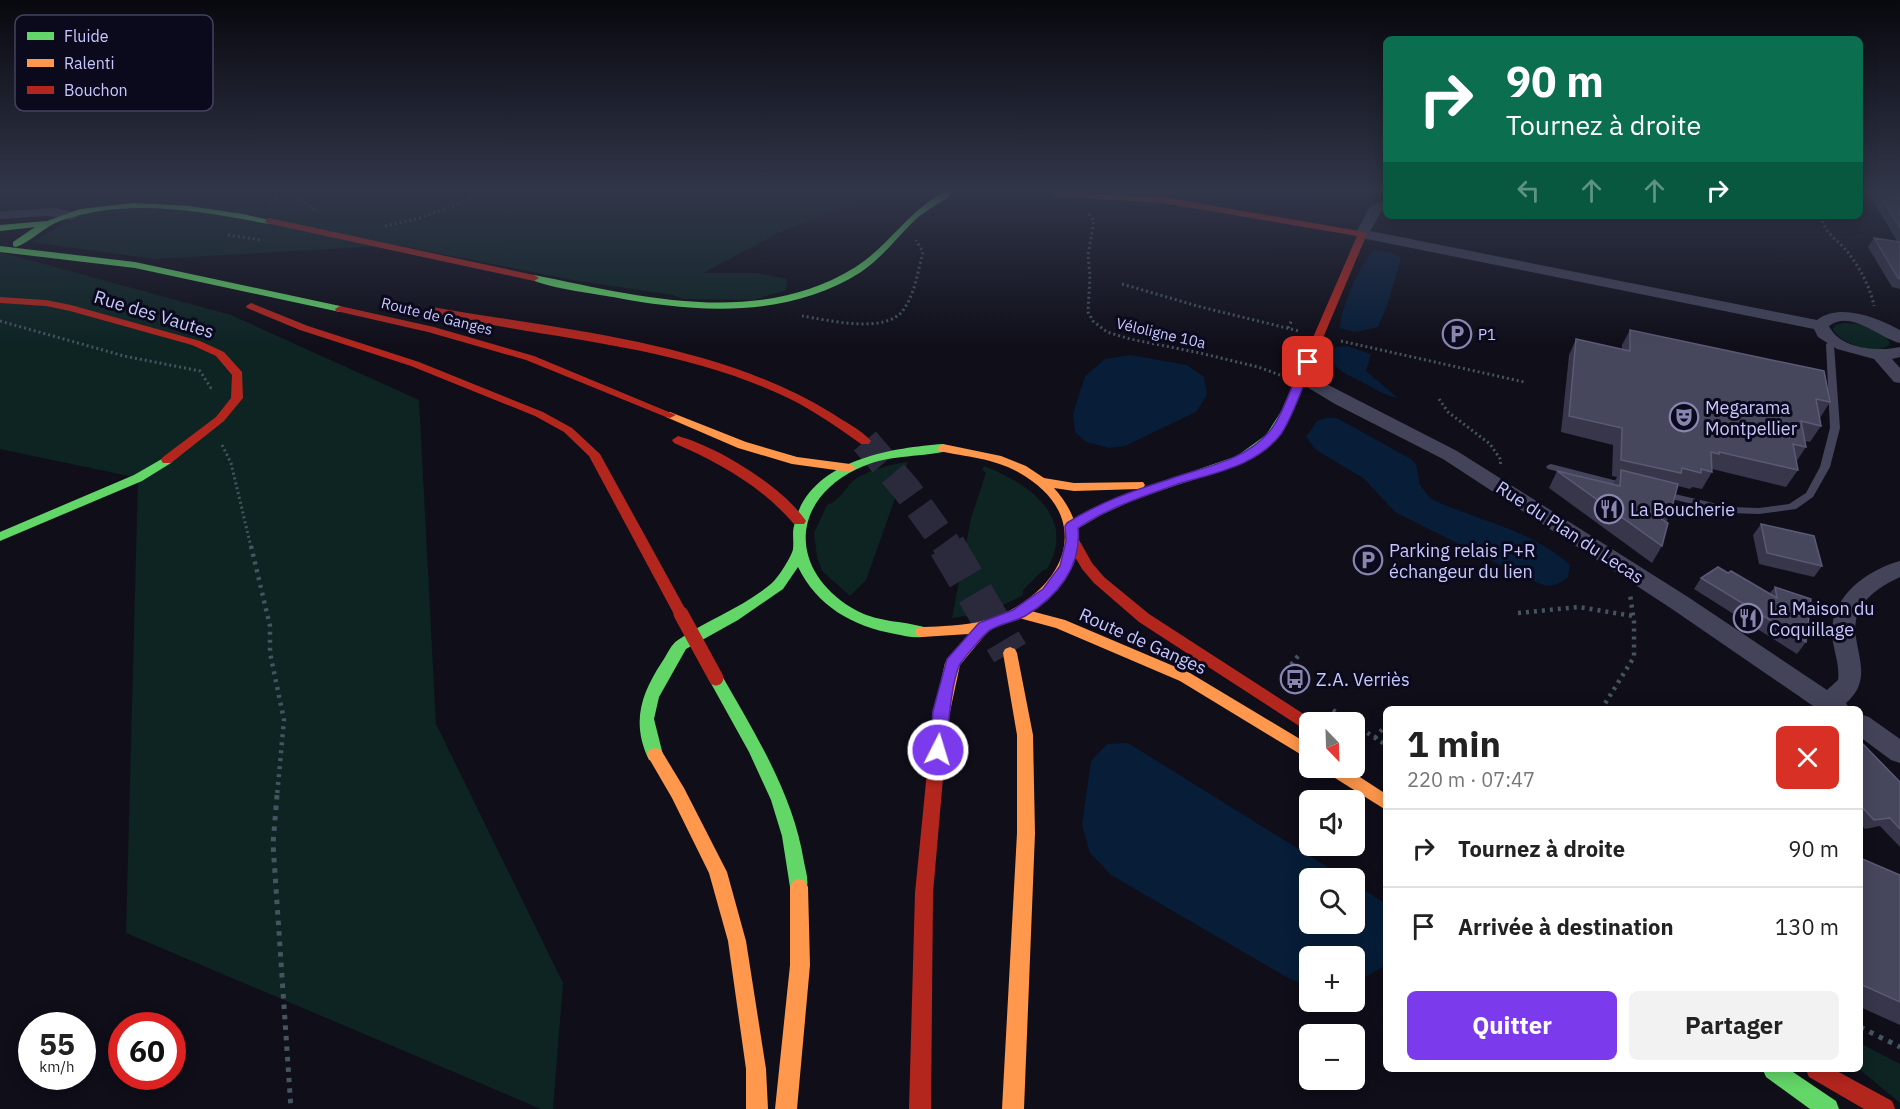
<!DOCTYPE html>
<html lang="fr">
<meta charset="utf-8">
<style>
:root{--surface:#fff;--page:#f2f2f2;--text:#222;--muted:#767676;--line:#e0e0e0;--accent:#7c3aed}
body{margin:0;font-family:"IBM Plex Sans",sans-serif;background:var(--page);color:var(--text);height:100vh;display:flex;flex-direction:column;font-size:22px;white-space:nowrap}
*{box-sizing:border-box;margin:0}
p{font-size:20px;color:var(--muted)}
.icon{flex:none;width:33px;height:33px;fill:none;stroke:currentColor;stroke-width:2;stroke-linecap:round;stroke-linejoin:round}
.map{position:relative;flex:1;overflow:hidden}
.drawer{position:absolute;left:1383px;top:706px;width:480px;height:366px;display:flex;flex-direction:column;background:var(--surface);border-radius:9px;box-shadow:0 3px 15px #0003}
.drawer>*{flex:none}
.top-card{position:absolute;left:1383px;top:36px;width:480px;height:183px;border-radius:9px;box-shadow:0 3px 15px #0003;background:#0b6e4f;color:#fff;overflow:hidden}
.needle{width:39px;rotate:157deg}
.tools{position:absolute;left:1299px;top:712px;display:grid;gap:12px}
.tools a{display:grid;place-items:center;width:66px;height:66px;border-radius:9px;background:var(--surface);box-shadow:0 3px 15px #0003;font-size:30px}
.speed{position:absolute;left:18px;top:1012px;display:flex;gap:12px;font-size:30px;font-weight:700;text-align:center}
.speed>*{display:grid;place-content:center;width:78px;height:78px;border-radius:50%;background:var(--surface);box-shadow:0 3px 15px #0003;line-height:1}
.speed small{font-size:15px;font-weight:400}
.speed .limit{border:9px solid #d22;background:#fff;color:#111}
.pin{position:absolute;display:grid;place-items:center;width:51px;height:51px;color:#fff;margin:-26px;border-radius:12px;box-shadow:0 3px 9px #0006}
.me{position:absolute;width:66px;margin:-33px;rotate:5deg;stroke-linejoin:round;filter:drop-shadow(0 0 4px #0008)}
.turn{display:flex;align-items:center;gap:21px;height:126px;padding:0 24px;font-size:27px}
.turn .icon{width:78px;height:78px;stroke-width:2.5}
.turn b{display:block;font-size:42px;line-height:51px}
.lanes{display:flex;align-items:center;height:57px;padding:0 24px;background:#0003;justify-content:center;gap:30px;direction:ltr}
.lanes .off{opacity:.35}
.round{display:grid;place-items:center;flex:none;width:63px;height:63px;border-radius:9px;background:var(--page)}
.head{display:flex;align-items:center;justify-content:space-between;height:102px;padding:0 24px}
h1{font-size:36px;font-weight:800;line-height:45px}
.cta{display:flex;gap:12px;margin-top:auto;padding:12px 24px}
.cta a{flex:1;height:69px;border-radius:9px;background:var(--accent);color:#fff;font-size:24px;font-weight:800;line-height:69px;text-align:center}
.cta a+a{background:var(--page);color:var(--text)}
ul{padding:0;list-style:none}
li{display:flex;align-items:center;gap:18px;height:78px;padding:0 24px;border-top:2px solid var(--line)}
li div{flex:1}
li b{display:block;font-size:22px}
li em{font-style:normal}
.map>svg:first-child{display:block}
</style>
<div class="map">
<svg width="1900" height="1109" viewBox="0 0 1900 1109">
<rect width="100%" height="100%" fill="#0f0e19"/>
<path fill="#0d2423" d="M0 192H879L778 233 703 273H757L787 279 786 290 753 300 683 299 673 295 578 281 398 245 154 259 32 242 96 206 0 210Z
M0 252 231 315 419 400 436 724 563 983 553 1109H541L126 933 138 478 0 449Z
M1844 323C1859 324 1885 327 1890 344 1878 357 1840 344 1833 329L1836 325Z
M908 462 866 580 850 596 822 571 817 557 814 533 827 505C837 502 844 491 851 483 861 472 894 463 908 462Z
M984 466C1027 483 1078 516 1047 569L1042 571 1023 590V595C1000 608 978 615 952 618L971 518 986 473 982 470Z
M1860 1043 1900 1064V1103L1860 1070Z"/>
<path fill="#071d38" d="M1183 192H1311L1306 197 1296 201Z
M1374 250 1393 253 1401 258 1388 303 1378 327 1355 332 1340 328C1341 307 1359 266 1374 250Z
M1347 346 1371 354 1366 371 1398 398C1383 395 1372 387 1358 380 1345 373 1324 366 1336 347Z
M1131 355 1187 365 1204 377 1207 395 1196 412 1125 446 1109 448 1086 442 1075 432 1073 414 1085 376 1105 359Z
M1326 418H1337L1411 459 1416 464 1420 485 1431 499C1477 520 1532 530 1570 565L1568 577C1551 591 1546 586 1526 578L1395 512 1363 478 1316 450 1306 437 1317 421Z
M1128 743 1347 879H1310V924H1354L1355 884 1386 904V965L1355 983 1354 957H1310L1309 986 1288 978 1111 875 1090 853 1082 825 1091 761 1107 744Z"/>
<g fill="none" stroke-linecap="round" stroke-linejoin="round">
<path stroke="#2b2a3c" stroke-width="29" stroke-dasharray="29 14" stroke-linecap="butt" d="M865 441 907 490 948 547"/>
<path stroke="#2b2a3c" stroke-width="37" stroke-dasharray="37 18" stroke-linecap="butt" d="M947 546 1010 653"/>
<path stroke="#435560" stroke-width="3" stroke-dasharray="2 3" stroke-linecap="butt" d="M288 192 316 210
M0 195 39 192
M969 195 988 192
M271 202 287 192
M1089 214 1094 221 1088 255 1090 276 1088 312 1093 321 1107 332 1130 339 1200 353 1258 367 1280 375
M1822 216C1823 233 1837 239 1846 250 1859 266 1870 286 1874 306
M385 226 420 218 489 192
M228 235 262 240
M1122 284 1201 307 1299 331
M802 316C828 320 887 335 904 309 915 293 918 271 923 252L916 240
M0 321 124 356 200 371 211 388H214
M1288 328 1292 320
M1341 341 1524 382
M1439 399 1448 412 1490 444 1501 460 1500 465
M222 445 231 463 251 547"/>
<path stroke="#435560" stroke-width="4.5" stroke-dasharray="3 5" stroke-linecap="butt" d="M251 546 270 626V653L284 720 277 796
M1518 613 1579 607 1633 616
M1281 677 1298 656
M1333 710 1352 723
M1601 710 1634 657V622L1630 594
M1354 724 1386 745
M1375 738 1386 725"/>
<path stroke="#435560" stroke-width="5" stroke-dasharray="4.5 6" stroke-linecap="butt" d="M277 795 273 844 291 1109
M1860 1027 1900 1047"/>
<path fill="#43445a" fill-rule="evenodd" d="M1835 339 1839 341 1834 345 1840 428 1830 467 1813 497 1796 509 1759 514 1730 513 1659 496 1657 494 1662 491 1730 507 1759 508 1789 504 1806 493 1820 467 1830 428 1826 344Z
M1551 464 1629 484 1631 486 1626 489 1548 469 1546 467 1548 465Z"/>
<path fill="#43445a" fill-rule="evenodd" d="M1386 198V208L1381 212 1370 231 1817 320C1840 302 1878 318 1900 330V343C1879 338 1851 309 1829 326 1840 349 1878 352 1900 347V357L1892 359 1900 368V383L1894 382 1874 359 1837 349 1818 337 1814 329 1357 237 1355 234 1370 207Z
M56 208 77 213 79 216 72 220 47 216 0 219V211Z
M1303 372 1457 451 1688 597 1827 690 1838 680C1840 664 1833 650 1832 634 1831 596 1867 570 1900 561V577C1810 619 1892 663 1846 703L1850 710H1819L1672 609 1443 459 1335 404 1297 381 1294 377 1297 373Z
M1860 714 1869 717 1900 739V763L1891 760 1860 737Z"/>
<path fill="#63d668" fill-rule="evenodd" d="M944 192H954C943 202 929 208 917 218 898 236 883 257 861 272 787 319 696 313 613 297 596 294 541 287 529 278L534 275C638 296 756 328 854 268 888 247 908 211 944 192Z
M134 203 189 206 243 214 273 221 269 224C201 211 127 197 60 221 44 227 32 241 16 247L13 246V242L35 227 0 231V225L47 221 80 209Z
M0 246 135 262 340 306 345 309 340 312 135 268 0 252Z
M1288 406 1294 409 1275 440 1246 462 1138 498 1101 515 1077 529H1067L1065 526 1079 516 1116 498 1237 456 1266 435 1284 407Z
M943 444 949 448 947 451C916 458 888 454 857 469 790 501 789 570 852 608 876 623 902 620 927 628L929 632 927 636C917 639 905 636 895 634 852 626 817 606 798 567L783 589 738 620 686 649 659 697 654 719 663 755 661 760 655 762 649 760C631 723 641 694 662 662 667 655 671 644 678 640 708 619 744 607 772 583 778 578 792 556 793 549 794 541 792 533 794 526 807 461 889 448 943 444Z
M167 456 171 457 173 460 171 463 142 481 0 541V532L134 475Z
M716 672 721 674C755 734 793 793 804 862 806 872 810 883 805 893L799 895 793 893 790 887 782 836 771 800 749 752 708 678 711 674Z
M1763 1070H1790L1836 1101 1839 1109H1810L1766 1077Z"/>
<path fill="#ff974d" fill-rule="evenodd" d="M670 412 746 442 797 457 850 464 856 468 850 472 792 464 738 448 666 417 664 415 666 413Z
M943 444 1001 456 1026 466 1044 478 1074 483 1143 482 1145 485 1143 488 1139 489 1074 491 1054 488C1095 534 1080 579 1031 611L1065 620 1190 673 1310 745V760L1180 681 1056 628 1019 618 989 630 960 665 948 721 946 725 940 727 934 725 932 721 945 663 969 634 922 637 917 636 915 632 917 628C926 626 935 627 944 626 966 625 987 622 1007 612 1073 579 1090 512 1018 472 993 458 966 457 939 451L937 448Z
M1010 647 1015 649 1017 653 1033 735 1035 833 1024 1109H1002L1017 833V735L1003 653 1005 649Z
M655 748 661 750 684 788 727 872 746 941 766 1069 768 1109H746V1069L728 941 709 873 672 798 647 755 649 750Z
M1325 768H1346L1386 794V810L1327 773Z
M799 879 805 881 808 887 810 965 797 1109H775L790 965V887L793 881Z"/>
<path fill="#b3261e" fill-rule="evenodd" d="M1049 192 1163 197 1365 232 1367 234 1292 411H1284L1282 409 1357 236 1163 203 1052 196Z
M269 218 534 275 539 278 534 281 266 223 265 221Z
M0 297 46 300 71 305 200 341 224 352 242 372 243 398 224 421 171 463H163L161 460 163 457 216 417 231 398 232 375 216 356 192 345 70 311 46 306 0 303Z
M251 303 308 326 419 362 543 412 572 428 600 454 688 614 686 618H676L589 456 564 432 535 416 411 366 300 330 247 308 246 306Z
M340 306 434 327 534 356 676 415 670 418 666 417 526 360 428 332 336 311 335 309Z
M432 307C563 330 715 342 830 412 843 421 861 429 871 441L869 444H861C833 424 806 405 775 392 665 343 544 339 428 312L427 310Z
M678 436C718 447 782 486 806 521L804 524H794C761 486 720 463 674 443L672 440Z
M1073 537 1078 538 1092 563 1104 577 1149 614 1316 722 1310 723V733L1139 622 1094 583 1082 569 1066 541Z
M940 715 946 717 948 721 933 893 931 1109H909L915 893 932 721 934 717Z
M1806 1070H1835L1892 1101 1895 1109H1864L1809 1077Z"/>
<path stroke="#b3261e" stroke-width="15" d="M681 614 716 678"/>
</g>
<path fill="#37364a" d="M1868 192H1900V289L1892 287 1868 247 1874 238 1897 241Z
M1630 330 1830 402 1820 418 1821 426 1810 442 1805 441 1806 447 1796 462 1798 470 1786 487 1712 469V472L1702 489 1692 487 1690 489 1678 486 1670 515 1666 522 1662 546 1652 563 1549 488 1557 471 1613 484 1617 477 1612 476 1613 445 1561 432 1569 355 1576 339 1622 349V345Z
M1761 524 1822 566 1814 577 1759 564 1753 535Z
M1728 573 1769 594 1775 587 1806 642 1797 654 1694 589 1701 578Z
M1860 741 1900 782V847L1880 826 1865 829 1860 823Z
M1860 858 1900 875V1025L1860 1007Z"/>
<path fill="#46465d" stroke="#5a5a76" stroke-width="1.5" d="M1878 192H1900V228Z
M1874 238 1900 242V279L1898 278Z
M1630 330 1824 371 1830 402 1816 399 1821 426 1801 421 1806 447 1793 444 1798 470 1719 452V454L1711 452 1712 472 1701 469V473L1682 468 1681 473 1621 460 1622 428 1569 416 1576 339 1630 351Z
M1621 470 1678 484 1670 515 1647 510 1668 523 1662 546 1557 471 1620 486Z
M1761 524 1814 536 1822 566 1767 553Z
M1718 567 1728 573 1731 571 1777 598 1775 587 1811 599 1806 642 1701 578Z
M1860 741 1900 782V829L1890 818 1874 820 1863 808H1860Z
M1860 858 1900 875V1002L1860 984Z"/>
<linearGradient id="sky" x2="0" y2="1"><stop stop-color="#08080e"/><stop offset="0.55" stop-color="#313649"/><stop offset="1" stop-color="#313649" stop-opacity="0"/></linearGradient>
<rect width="1900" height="347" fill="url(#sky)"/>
<path fill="#7c3aed" stroke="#51269a" stroke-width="1.5" d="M1308 359 1313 362C1304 382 1293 417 1281 434 1256 467 1212 473 1175 485 1141 497 1108 508 1078 528 1082 567 1057 597 1025 616 1014 622 1001 623 990 630 984 634 965 657 960 664 951 682 948 729 946 750L944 755 938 757 932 755 930 750 933 711 947 659 979 623 1013 610 1043 589 1060 566 1066 541 1065 526 1067 523C1098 503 1132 491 1167 480 1203 467 1243 462 1269 432 1281 419 1294 381 1302 362Z"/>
<defs>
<g id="parking-ring" transform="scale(1.5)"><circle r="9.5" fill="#0b0a1d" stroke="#8786ae" stroke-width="1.5"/><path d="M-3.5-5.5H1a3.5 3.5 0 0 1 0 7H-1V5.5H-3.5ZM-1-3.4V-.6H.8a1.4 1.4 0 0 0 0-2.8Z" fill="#8786ae"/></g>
<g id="theatre-ring" transform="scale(1.5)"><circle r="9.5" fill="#0b0a1d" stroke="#8786ae" stroke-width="1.5"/><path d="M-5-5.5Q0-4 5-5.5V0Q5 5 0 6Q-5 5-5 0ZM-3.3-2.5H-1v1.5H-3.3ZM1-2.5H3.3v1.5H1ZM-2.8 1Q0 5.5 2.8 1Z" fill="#8786ae"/></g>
<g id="restaurant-ring" transform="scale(1.5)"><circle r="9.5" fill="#0b0a1d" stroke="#8786ae" stroke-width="1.5"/><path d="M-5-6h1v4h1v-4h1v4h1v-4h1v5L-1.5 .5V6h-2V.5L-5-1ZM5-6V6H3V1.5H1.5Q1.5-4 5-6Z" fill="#8786ae"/></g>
<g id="bus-ring" transform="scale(1.5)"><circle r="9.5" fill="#0b0a1d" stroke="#8786ae" stroke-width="1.5"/><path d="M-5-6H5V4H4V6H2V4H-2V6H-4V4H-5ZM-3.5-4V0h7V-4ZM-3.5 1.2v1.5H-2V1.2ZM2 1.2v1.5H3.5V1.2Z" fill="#8786ae"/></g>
</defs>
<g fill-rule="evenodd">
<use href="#parking-ring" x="1457" y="334"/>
<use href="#theatre-ring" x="1684" y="417"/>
<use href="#restaurant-ring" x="1609" y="509"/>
<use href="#parking-ring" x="1368" y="560"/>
<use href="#restaurant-ring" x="1748" y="618"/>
<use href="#bus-ring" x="1295" y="679"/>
</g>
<g text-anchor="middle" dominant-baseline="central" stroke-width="6" stroke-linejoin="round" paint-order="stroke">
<g font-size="15" fill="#c7c7ff" stroke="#0b0a1d">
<text transform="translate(437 316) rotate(14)">Route de Ganges</text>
<text transform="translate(1161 333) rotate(13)">Véloligne 10a</text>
</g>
<g font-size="15" fill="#c7c7ff" stroke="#0b0a1d" text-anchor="start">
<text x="1478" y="334">P1</text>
</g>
<g font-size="18" fill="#c7c7ff" stroke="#0b0a1d">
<text transform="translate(154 314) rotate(17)">Rue des Vautes</text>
<text transform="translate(1570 532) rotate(33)">Rue du Plan du Lecas</text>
<text transform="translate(1143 641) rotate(24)">Route de Ganges</text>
</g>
<g font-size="18" fill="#c7c7ff" stroke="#0b0a1d" text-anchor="start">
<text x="1705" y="407">Megarama<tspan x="1705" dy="21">Montpellier</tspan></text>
<text x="1630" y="509">La Boucherie</text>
<text x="1389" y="550">Parking relais P+R<tspan x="1389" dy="21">échangeur du lien</tspan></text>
<text x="1769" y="608">La Maison du<tspan x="1769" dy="21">Coquillage</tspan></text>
<text x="1316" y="679">Z.A. Verriès</text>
</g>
</g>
<rect x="15" y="15" width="198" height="96" rx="9" fill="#0b0a1d" stroke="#434361" stroke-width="1.5"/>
<rect x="27" y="32" width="27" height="8" fill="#63d668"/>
<rect x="27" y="59" width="27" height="8" fill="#ff974d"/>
<rect x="27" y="86" width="27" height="8" fill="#b3261e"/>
<g font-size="16" fill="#c7c7ff">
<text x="64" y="42">Fluide</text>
<text x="64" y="69">Ralenti</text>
<text x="64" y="96">Bouchon</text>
</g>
</svg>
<div class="tools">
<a><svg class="needle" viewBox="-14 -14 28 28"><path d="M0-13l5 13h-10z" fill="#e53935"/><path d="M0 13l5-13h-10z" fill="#767676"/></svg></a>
<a><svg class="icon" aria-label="sound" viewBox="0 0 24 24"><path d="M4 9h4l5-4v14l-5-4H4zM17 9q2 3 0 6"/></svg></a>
<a><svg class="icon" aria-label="search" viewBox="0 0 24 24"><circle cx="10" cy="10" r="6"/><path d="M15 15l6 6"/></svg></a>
<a>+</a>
<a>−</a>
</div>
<div class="speed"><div>55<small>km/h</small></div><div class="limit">60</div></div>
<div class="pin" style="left:1308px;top:362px;background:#d93025"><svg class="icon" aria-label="arrive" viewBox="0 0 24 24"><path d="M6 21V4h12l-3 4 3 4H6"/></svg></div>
<svg class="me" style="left:938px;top:750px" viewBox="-20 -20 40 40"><circle r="17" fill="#7c3aed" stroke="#fff" stroke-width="3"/><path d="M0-11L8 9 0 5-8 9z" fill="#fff"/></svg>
<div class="top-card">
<div class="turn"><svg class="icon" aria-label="right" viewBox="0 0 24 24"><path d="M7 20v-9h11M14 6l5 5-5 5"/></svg><div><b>90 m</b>Tournez à droite</div></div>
<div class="lanes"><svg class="icon off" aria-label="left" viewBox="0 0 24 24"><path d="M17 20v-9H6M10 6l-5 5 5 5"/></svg><svg class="icon off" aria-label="ahead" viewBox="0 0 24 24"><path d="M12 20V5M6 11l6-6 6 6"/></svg><svg class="icon off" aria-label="ahead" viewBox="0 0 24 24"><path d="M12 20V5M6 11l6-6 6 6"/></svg><svg class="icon" aria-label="right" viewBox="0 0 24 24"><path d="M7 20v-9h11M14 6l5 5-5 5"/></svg></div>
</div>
<section class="drawer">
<div class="head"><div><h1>1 min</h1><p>220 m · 07:47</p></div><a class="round" style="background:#d93025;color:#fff"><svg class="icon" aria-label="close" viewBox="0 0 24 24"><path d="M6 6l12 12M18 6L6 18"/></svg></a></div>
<ul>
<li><svg class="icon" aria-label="right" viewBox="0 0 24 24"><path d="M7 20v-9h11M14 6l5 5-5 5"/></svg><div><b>Tournez à droite</b></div><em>90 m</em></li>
<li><svg class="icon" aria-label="arrive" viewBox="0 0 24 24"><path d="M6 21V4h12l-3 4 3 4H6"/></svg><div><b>Arrivée à destination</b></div><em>130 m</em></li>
</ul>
<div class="cta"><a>Quitter</a><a>Partager</a></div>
</section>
</div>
